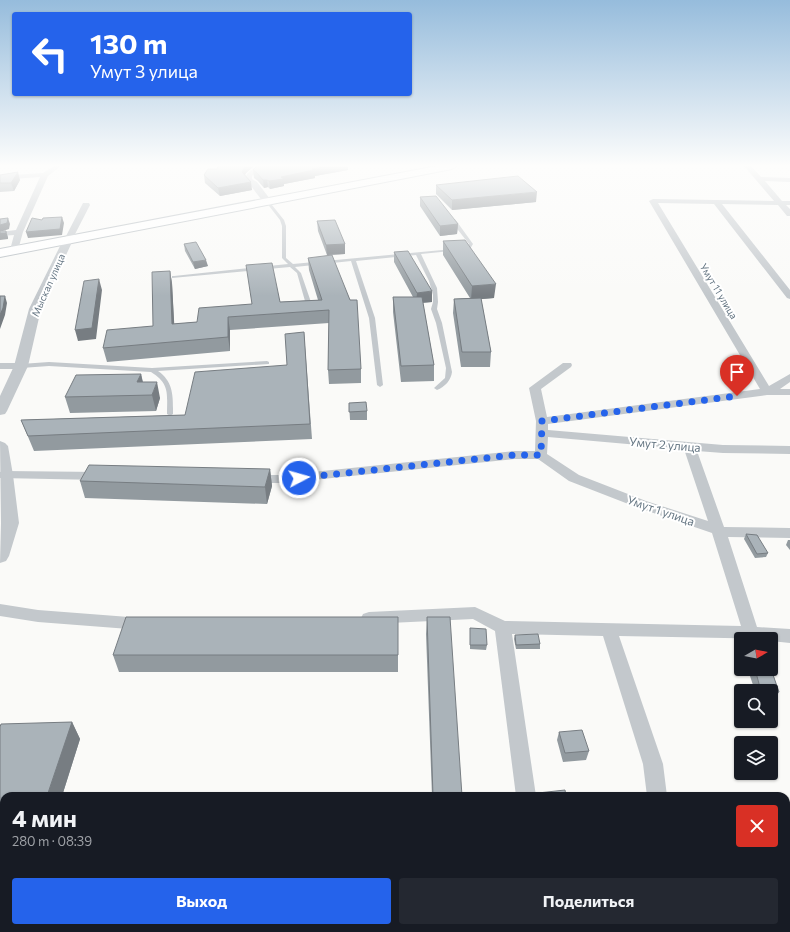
<!DOCTYPE html>
<html lang="ru">
<meta charset="utf-8">
<style>
:root{--surface:#171b24;--page:#242831;--text:#f1f3f6;--muted:#9ea1a6;--accent:#2563eb}
body{margin:0;font-family:Commissioner,sans-serif;background:var(--page);color:var(--text);height:100vh;display:flex;flex-direction:column;font-size:15px;white-space:nowrap}
*{box-sizing:border-box;margin:0}
p{font-size:13px;color:var(--muted)}
.icon{flex:none;width:22px;height:22px;fill:none;stroke:currentColor;stroke-width:2;stroke-linecap:round;stroke-linejoin:round}
.map{position:relative;flex:1;overflow:hidden}
.panel{position:absolute;left:0px;top:792px;width:790px;height:140px;display:flex;flex-direction:column;background:var(--surface);border-radius:12px 12px 0 0;box-shadow:0 1px 3px #0004}
.panel>*{flex:none}
.banner{position:absolute;left:12px;top:12px;width:400px;height:84px;border-radius:4px;box-shadow:0 1px 3px #0004;background:#2563eb;color:#fff;overflow:hidden}
.needle{width:26px;rotate:81deg}
.fabs{position:absolute;left:734px;top:632px;display:grid;gap:8px}
.fabs a{display:grid;place-items:center;width:44px;height:44px;border-radius:4px;background:var(--surface);box-shadow:0 1px 3px #0004;font-size:20px}
.pin{position:absolute;display:grid;place-items:center;width:34px;height:34px;color:#fff;margin:-41px -17px;border-radius:50% 50% 50% 0;rotate:-45deg;box-shadow:0 0 4px #0007}
.pin .icon{rotate:45deg}
.me{position:absolute;width:44px;margin:-22px;rotate:84deg;stroke-linejoin:round;filter:drop-shadow(0 0 3px #0008)}
.turn{display:flex;align-items:center;gap:14px;height:84px;padding:0 12px;font-size:18px}
.turn .icon{width:52px;height:52px;stroke-width:2.5}
.turn b{display:block;font-size:28px;line-height:34px}
.round{display:grid;place-items:center;flex:none;width:42px;height:42px;border-radius:4px;background:var(--page)}
.headline{display:flex;align-items:center;justify-content:space-between;height:68px;padding:0 12px}
h1{font-size:24px;font-weight:700;line-height:30px}
.action{display:flex;gap:8px;margin-top:auto;padding:8px 12px}
.action a{flex:1;height:46px;border-radius:4px;background:var(--accent);color:#fff;font-size:16px;font-weight:700;line-height:46px;text-align:center}
.action a+a{background:var(--page);color:var(--text)}
.map>svg:first-child{display:block}
</style>
<div class="map">
<svg width="790" height="932" viewBox="0 0 790 932">
<rect width="100%" height="100%" fill="#fafaf8"/>
<g fill="none" stroke-linecap="round" stroke-linejoin="round">
<g stroke="#b3babf" stroke-width="2">
<path id="secondary" d="M437 166H457L452 169 0 257V249Z"/>
</g>
<path fill="#c3c8cc" fill-rule="evenodd" d="M266 200H268L284 220 286 226V258L293 264 453 249V251H451L421 254 437 288 438 302 437 309 442 323 452 372C451 380 445 387 437 390L434 388 445 378 446 368 436 323 431 309 433 302V295L429 281 416 255 356 261 375 318 383 385 380 387 377 385 369 318 351 261 295 267 301 273 313 308 310 310 307 308 297 273 290 267 172 278V276H174L288 264 282 258V226L280 220 266 202Z
M451 219H455L473 244 470 249 461 251 459 250 466 247 469 244 451 221Z
M267 361 269 362V364L158 371C174 382 173 397 173 414L170 416 167 414C167 393 170 384 151 372L49 366 21 368 18 366 21 364 49 362 152 368Z"/>
<path fill="#c3c8cc" fill-rule="evenodd" d="M54 166H61L48 176 23 232 18 250 14 253 11 252 10 250 14 235 0 236V232L16 230 40 177 12 179 0 182V178L12 175 43 173Z
M256 166H263L252 176V179L257 182 270 199V203H264L251 186 244 180 247 174Z
M744 166H751L761 177 790 178V182L765 181 782 201H790V205H786L790 209V216H787L778 205 722 204 790 290V299L787 298 714 204 658 203 769 386 790 374V382L780 389H790V395H767L548 424V430L723 445 790 446V454L723 453 697 451 724 527 790 528V538L728 537 757 627 790 629V643L771 641V639L619 636 663 764 667 796H647L643 764 603 636 512 634 536 796H516L495 631 473 619 369 624 363 622 361 618 363 614 369 612 475 607 505 621 741 626 712 533 636 507 569 481 538 459H514L284 483H254L249 482 247 479 249 476 254 475H284L514 451H535L536 421 529 388 563 363H571L572 365 571 367 541 389 547 417 760 389 649 201 653 199 774 201ZM548 437 684 449 708 521 646 501 579 475 547 454Z
M83 203H89L90 205 72 240 71 242H65L64 240Z
M0 363H21L26 366 21 369H0Z
M5 471 100 472 105 473 107 476 105 479 100 480 0 478V472Z
M0 604 38 610 142 618 148 619 150 624 148 629 142 630 38 622 0 616Z
M533 928H555V932H533Z
M654 928H679L680 932H655Z"/>
<path fill="#c3c8cc" fill-rule="evenodd" d="M68 237 73 240 41 309 28 366 7 411 5 414 0 415V396L14 366 29 309 63 240Z
M0 441 5 443 8 446 13 475 19 523 9 556 6 561 0 563 1 523Z"/>
<use href="#secondary" fill="#fff" fill-rule="evenodd"/>
</g>
<path fill="#929a9f" d="M218 166H254L246 173 245 175 252 190 220 196 205 183 204 175 217 169Z
M257 166H348V170L315 176V178L284 184V186L270 189 268 187 264 188 258 181 254 178 253 170Z
M0 175 20 180 14 191 0 192Z
M436 185 536 202 452 210 436 194Z
M420 197 458 224 457 234 440 236 420 206Z
M317 221 345 244V254L327 255 318 231Z
M443 241 494 298 481 299 491 352 490 367H461L453 313 454 299 470 298 443 255Z
M184 244 208 266 195 269 185 251Z
M394 252 432 302 423 303 434 365V381L401 382 393 312V297H413L394 262Z
M308 258 361 369V383L329 384 328 370 329 323 230 330V351L107 362 103 348 153 326 170 271 172 283 174 324 197 322 280 302 318 300 309 270Z
M304 332 312 439 34 451 21 420 185 415 287 365Z
M141 374 143 382 160 398 156 411 70 413 65 397Z
M349 403 367 411V420H350Z
M270 469 272 486 267 504 85 498 80 481Z
M746 534 768 553 766 557 755 558 744 539Z
M788 540H790V550L786 545Z
M398 617V672H119L113 655Z
M427 617 462 796H432L426 634Z
M470 628 487 645 486 650 470 649Z
M515 635 540 644V649H516L514 639Z
M753 669H771L779 692 774 701H771V691H755L750 676Z
M72 722 80 739 62 796H4V877H0V727Z
M559 732 589 751 586 760 563 762 557 740Z
M35 928H328L36 929Z
M562 928H602L603 932H562Z"/>
<path fill="#777d82" d="M245 166H254L246 173 243 179 242 172Z
M329 166H348V170L315 176V178L284 184V186L270 189 269 181 281 177 312 169Z
M18 172 20 180 14 191 11 183Z
M263 180H267L268 187 264 188Z
M251 182 252 190 220 196 218 188Z
M537 192 536 202 452 210V200Z
M62 217 64 223 62 235 28 238 26 232Z
M8 218 10 224 9 229 0 232V225Z
M458 224 457 234 440 236V226Z
M6 231 8 237V239L0 240V233Z
M345 244V254L327 255 326 245Z
M206 260 208 266 195 269 193 262Z
M170 271 172 283 175 338 172 324Z
M99 279 102 290 96 339 78 341 75 330Z
M496 284 494 298 471 300 472 286Z
M432 291V302L416 303 417 293Z
M5 296 7 303 5 315 0 329V315Z
M228 317 230 330V351L228 337Z
M141 374 144 389 137 382Z
M157 382 160 398 156 411 152 395Z
M270 469 272 486 267 504 265 487Z
M72 722 80 739 62 796H47Z"/>
<path fill="#aab3b9" stroke="#777d82" d="M218 166H245L242 172 251 182 218 188 204 175 208 169H217Z
M257 166H329L312 169 314 170 281 177 284 179 269 181 267 180H263L257 173 253 170Z
M18 172 11 183H0V175Z
M518 176 537 192 452 200 436 185Z
M436 196 458 224 440 226 420 197Z
M62 217 60 229 26 232 32 218 42 220 43 218Z
M8 218 7 223 0 225V219Z
M335 220 345 244 326 245 317 221Z
M0 231H6V233H0Z
M465 240 496 284 472 286 443 241Z
M196 242 206 260 193 262 184 244Z
M408 251 432 291 417 293 394 252Z
M332 255 350 300H357L361 369 328 370 329 310 228 317V337L103 348 107 330 153 326 152 272 170 271 172 324 197 322 199 308 252 304 246 265 272 263 280 302 322 300 308 258Z
M99 279 92 328 75 330 84 281Z
M0 296H5L3 308 0 315Z
M393 297H422L434 365 401 366Z
M481 298 491 352H462L454 299Z
M304 332 310 424 28 436 21 420 185 415 195 372 287 365 285 334Z
M141 374 137 382H157L152 395 65 397 76 375Z
M366 402 367 411 349 412V403Z
M89 465 270 469 265 487 80 481Z
M746 534 757 535 768 553 757 554Z
M126 617H398V655H113Z
M427 617H450L462 796H433Z
M470 628 486 629 487 645H470Z
M538 634 540 644 516 645 515 635Z
M755 669H771L779 692H771V691H761Z
M72 722 47 796H4V861H0V727L1 724Z
M582 730 589 751 565 753 559 732Z
M565 790 566 796H539L538 793Z
M566 928H602L603 932H566Z"/>
<linearGradient id="sky" x2="0" y2="1"><stop stop-color="#96bcdc"/><stop offset="0.56" stop-color="#fdfdfc"/><stop offset="1" stop-color="#fdfdfc" stop-opacity="0"/></linearGradient>
<rect width="790" height="296" fill="url(#sky)"/>
<g fill="none" stroke-linecap="round" stroke-linejoin="round">
<path stroke="#2563eb" stroke-width="7" stroke-dasharray="0 12.6" d="M299 478 514 455H541L542 421 737 396"/>
</g>
<g text-anchor="middle" dominant-baseline="central" stroke-width="4" stroke-linejoin="round" paint-order="stroke">
<g font-size="10" fill="#657683" stroke="#fff">
<text transform="translate(48 285) rotate(-66)">Мыскал улица</text>
<text transform="translate(719 291) rotate(59)">Умут 11 улица</text>
</g>
<g font-size="12" fill="#657683" stroke="#fff">
<text transform="translate(665 444) rotate(5)">Умут 2 улица</text>
<text transform="translate(661 510) rotate(19)">Умут 1 улица</text>
</g>
</g>
</svg>
<div class="fabs">
<a><svg class="needle" viewBox="-14 -14 28 28"><path d="M0-13l5 13h-10z" fill="#e53935"/><path d="M0 13l5-13h-10z" fill="#9ea1a6"/></svg></a>
<a><svg class="icon" aria-label="search" viewBox="0 0 24 24"><circle cx="10" cy="10" r="6"/><path d="M15 15l6 6"/></svg></a>
<a><svg class="icon" aria-label="layers" viewBox="0 0 24 24"><path d="M12 4l9 5-9 5-9-5zM3 14l9 5 9-5"/></svg></a>
</div>
<div class="pin" style="left:737px;top:396px;background:#d93025"><svg class="icon" aria-label="arrive" viewBox="0 0 24 24"><path d="M6 21V4h12l-3 4 3 4H6"/></svg></div>
<svg class="me" style="left:299px;top:478px" viewBox="-20 -20 40 40"><circle r="17" fill="#2563eb" stroke="#fff" stroke-width="3"/><path d="M0-11L8 9 0 5-8 9z" fill="#fff"/></svg>
<div class="banner">
<div class="turn"><svg class="icon" aria-label="left" viewBox="0 0 24 24"><path d="M17 20v-9H6M10 6l-5 5 5 5"/></svg><div><b>130 m</b>Умут 3 улица</div></div>
</div>
<section class="panel">
<div class="headline"><div><h1>4 мин</h1><p>280 m · 08:39</p></div><a class="round" style="background:#d93025;color:#fff"><svg class="icon" aria-label="close" viewBox="0 0 24 24"><path d="M6 6l12 12M18 6L6 18"/></svg></a></div>
<div class="action"><a>Выход</a><a>Поделиться</a></div>
</section>
</div>
